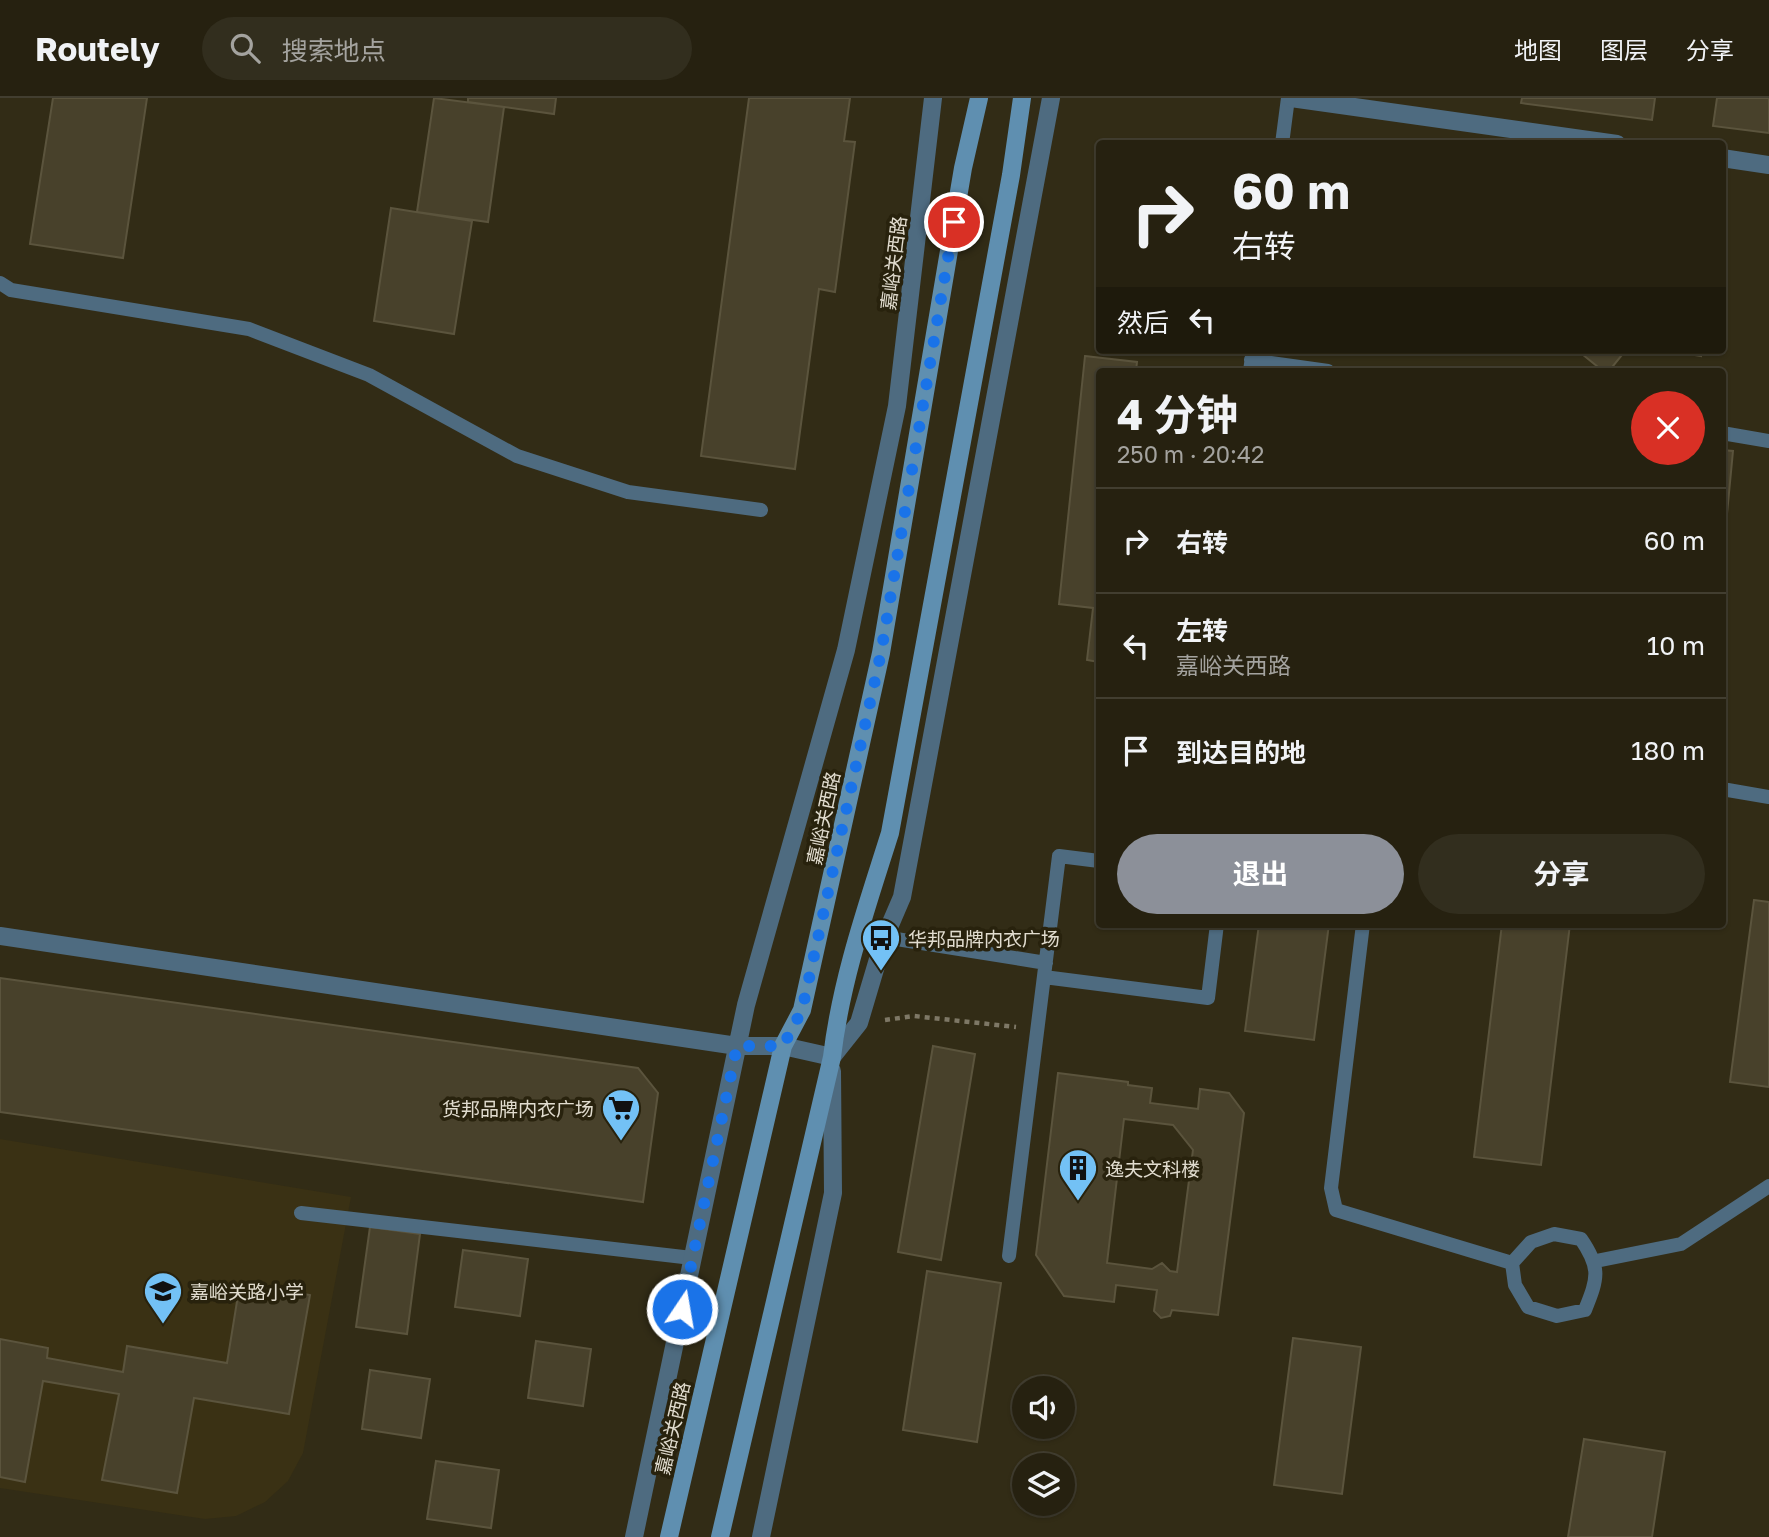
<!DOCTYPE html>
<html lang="zh">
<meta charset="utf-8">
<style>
:root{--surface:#262110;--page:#322e1e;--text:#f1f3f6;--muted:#a4a39f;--line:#423e30;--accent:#8c9099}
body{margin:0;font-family:"Golos Text","Noto Sans SC",sans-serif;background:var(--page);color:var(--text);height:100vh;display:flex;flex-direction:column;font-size:26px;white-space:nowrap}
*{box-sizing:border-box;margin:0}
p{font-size:23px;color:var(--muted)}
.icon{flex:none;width:38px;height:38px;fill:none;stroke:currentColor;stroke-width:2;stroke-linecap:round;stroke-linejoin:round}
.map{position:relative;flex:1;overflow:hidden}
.panel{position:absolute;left:1096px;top:270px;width:630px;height:560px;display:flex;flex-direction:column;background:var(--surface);border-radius:7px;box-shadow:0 2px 5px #0004,0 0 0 2px var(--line)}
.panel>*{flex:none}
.top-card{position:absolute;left:1096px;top:42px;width:630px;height:214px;border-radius:7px;box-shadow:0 2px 5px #0004,0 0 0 2px var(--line);background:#262110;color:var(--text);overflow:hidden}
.controls{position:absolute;left:1012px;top:1278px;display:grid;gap:14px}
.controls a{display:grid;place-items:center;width:63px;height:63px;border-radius:50%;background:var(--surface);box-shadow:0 2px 5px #0004,0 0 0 2px var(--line);font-size:35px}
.pin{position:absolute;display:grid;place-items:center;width:60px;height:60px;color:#fff;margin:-30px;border:4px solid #fff;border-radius:50%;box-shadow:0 2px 7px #0007}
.me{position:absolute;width:77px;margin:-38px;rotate:12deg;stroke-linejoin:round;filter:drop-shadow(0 0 5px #0008)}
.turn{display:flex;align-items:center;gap:24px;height:147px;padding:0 21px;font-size:32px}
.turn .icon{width:91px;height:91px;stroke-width:2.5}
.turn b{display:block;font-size:49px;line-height:60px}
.then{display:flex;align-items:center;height:66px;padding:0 21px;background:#0003;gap:14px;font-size:26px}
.round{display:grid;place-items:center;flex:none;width:74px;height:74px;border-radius:37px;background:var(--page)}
.summary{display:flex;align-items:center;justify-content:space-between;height:119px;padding:0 21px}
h1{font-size:42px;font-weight:700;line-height:52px}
.action{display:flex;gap:14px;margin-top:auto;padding:14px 21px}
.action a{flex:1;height:80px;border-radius:42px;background:var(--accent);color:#fff;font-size:28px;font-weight:700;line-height:80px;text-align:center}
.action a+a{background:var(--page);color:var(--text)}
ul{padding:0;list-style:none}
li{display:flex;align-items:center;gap:21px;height:105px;padding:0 21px;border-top:2px solid var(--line)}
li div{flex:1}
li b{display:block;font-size:26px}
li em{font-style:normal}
header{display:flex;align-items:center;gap:42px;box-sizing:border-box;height:98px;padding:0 35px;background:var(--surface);border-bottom:2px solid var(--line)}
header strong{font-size:33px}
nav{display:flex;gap:38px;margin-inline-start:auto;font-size:24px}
.search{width:490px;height:63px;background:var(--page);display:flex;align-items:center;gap:18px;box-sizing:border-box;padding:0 24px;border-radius:38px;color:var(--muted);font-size:26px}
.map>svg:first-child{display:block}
</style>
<header>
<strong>Routely</strong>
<div class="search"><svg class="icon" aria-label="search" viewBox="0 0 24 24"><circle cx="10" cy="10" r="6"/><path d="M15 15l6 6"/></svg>搜索地点</div>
<nav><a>地图</a><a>图层</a><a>分享</a></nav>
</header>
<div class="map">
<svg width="1769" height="1439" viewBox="0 0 1769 1439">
<rect width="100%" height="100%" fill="#322c16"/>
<path fill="#3a3114" d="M0 1041 351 1099 303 1355 288 1383 265 1404 236 1418 205 1421 0 1390Z"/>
<path fill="#48412b" stroke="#5b543d" stroke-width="2" fill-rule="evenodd" d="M53 0H147L123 160 30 146Z
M434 0 504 9 488 124 417 114Z
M468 0H556L554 16 468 4Z
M749 0H850L844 43 855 44 835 194 819 191 795 371 701 358Z
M1522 0H1655L1652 22 1521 5Z
M1717 0H1769V35L1713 28Z
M391 110 472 123 454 236 374 223Z
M1577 252H1626L1609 273H1603Z
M1664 252H1701V258Z
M1085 258 1137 264 1136 273H1099V564L1087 562 1093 510 1059 506Z
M1722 352 1733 353 1722 468Z
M1754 802 1769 804V989L1730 984Z
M1259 826H1329L1314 942 1245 933Z
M1502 826H1570L1541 1067 1474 1059Z
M0 880 638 970 658 995 643 1104 0 1014Z
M933 948 975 956 941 1162 898 1154Z
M1058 975 1128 984V987L1152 990 1150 1005 1198 1011 1200 991 1229 995 1244 1015 1218 1217 1172 1212 1170 1218 1161 1220 1154 1213 1157 1192 1116 1187 1114 1204 1064 1198 1036 1157ZM1124 1021 1173 1027 1193 1052 1177 1174 1170 1173 1162 1165 1152 1171 1107 1165Z
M370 1129 420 1136 407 1236 356 1229Z
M463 1152 528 1161 520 1218 455 1209Z
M927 1173 1001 1185 977 1344 903 1332Z
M240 1185 310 1197 289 1316 194 1300 177 1395 102 1382 119 1296 43 1283 25 1384 0 1379V1241L48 1250 47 1260 123 1274 127 1248 227 1265Z
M1293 1240 1361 1249 1342 1396 1274 1387Z
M536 1243 591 1251 583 1308 528 1300Z
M370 1272 430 1281 421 1340 362 1331Z
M1584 1341 1665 1354 1652 1439H1568Z
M436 1363 499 1372 491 1430 427 1421Z"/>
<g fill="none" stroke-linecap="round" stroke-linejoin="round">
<path stroke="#7e7866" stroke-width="4.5" stroke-dasharray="5 5" stroke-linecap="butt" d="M885 922 914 918 1016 929"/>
<path stroke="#4e6b80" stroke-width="14" d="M1282 46 1288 0
M0 185 11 192 249 231 369 277 517 358 628 394 761 412
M1251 262 1328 273
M1250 273 1253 252
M1722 335 1769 343
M1722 691 1769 699
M1363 826 1331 1090 1336 1112 1512 1165
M859 835 1046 865
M1044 879 1208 900 1217 826
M301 1115 692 1160
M1554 1136 1581 1141C1601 1170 1598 1180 1585 1212L1557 1218 1528 1209 1515 1187 1512 1165 1531 1144Z
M1009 1158 1059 758 1099 763
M1596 1163 1681 1146 1769 1088"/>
<path stroke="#4e6b80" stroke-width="18" d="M1291 0 1617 46
M1722 60 1769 67
M0 838 737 948H783L832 959
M832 959 859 925 884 841 902 799 1051 0
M634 1439 746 907 846 552 897 308 933 0
M761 1439 833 1095 832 973"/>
<path stroke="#5f8fb0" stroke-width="18" d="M669 1439 783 948 802 912 881 555 963 70 979 0
M720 1439 832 959C841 882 867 808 890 735L1011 77 1022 0"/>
</g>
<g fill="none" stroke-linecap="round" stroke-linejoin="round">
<path stroke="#1a73e8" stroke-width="12" stroke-dasharray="0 21.6" d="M682 1211 737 948H783L802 912 881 555 954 124"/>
</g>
<defs>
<g id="bus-pin" transform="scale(2.0125)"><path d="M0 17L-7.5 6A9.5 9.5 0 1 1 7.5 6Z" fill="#73c1f5" stroke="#28220d"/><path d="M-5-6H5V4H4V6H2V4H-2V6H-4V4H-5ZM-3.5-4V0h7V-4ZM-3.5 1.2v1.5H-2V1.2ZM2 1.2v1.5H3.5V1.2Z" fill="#111"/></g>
<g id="supermarket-pin" transform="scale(2.0125)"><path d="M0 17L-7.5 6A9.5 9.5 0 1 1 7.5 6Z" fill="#73c1f5" stroke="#28220d"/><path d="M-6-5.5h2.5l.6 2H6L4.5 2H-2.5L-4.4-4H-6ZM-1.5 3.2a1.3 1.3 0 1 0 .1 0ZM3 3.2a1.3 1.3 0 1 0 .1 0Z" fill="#111"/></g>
<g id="building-pin" transform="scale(2.0125)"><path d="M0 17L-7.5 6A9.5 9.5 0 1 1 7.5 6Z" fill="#73c1f5" stroke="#28220d"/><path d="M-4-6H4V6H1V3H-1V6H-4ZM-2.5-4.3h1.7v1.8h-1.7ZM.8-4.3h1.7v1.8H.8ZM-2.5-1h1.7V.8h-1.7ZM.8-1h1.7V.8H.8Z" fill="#111"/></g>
<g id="school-pin" transform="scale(2.0125)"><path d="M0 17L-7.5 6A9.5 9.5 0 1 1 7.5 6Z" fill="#73c1f5" stroke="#28220d"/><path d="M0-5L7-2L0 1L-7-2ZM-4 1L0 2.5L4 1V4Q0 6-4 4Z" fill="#111"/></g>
</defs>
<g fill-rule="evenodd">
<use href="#bus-pin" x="881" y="840"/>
<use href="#supermarket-pin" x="621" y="1010"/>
<use href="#building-pin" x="1078" y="1070"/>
<use href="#school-pin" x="163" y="1193"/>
</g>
<g text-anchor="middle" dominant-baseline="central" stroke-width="7" stroke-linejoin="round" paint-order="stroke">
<g font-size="19" fill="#e1dccf" stroke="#28220d">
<text transform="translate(893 165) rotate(-83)">嘉峪关西路</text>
<text transform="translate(823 720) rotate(-78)">嘉峪关西路</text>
<text transform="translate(672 1330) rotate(-77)">嘉峪关西路</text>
</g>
<g font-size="19" fill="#e1dccf" stroke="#28220d" text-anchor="start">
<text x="908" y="840">华邦品牌内衣广场</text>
<text x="594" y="1010" text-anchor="end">货邦品牌内衣广场</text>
<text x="1105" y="1070">逸夫文科楼</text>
<text x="190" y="1193">嘉峪关路小学</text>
</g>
</g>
</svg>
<div class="controls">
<a><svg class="icon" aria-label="sound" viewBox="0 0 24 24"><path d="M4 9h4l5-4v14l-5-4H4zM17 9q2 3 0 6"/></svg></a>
<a><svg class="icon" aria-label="layers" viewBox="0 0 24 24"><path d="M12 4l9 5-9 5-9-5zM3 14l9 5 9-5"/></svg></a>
</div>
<div class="pin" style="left:954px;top:124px;background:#d93025"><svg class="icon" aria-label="arrive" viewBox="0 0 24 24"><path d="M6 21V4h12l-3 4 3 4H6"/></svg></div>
<svg class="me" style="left:682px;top:1211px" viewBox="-20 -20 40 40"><circle r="17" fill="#1a73e8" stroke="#fff" stroke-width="3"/><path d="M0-11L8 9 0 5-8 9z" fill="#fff"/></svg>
<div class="top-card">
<div class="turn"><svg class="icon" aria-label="right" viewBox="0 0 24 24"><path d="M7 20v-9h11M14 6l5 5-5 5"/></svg><div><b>60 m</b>右转</div></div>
<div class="then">然后<svg class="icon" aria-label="left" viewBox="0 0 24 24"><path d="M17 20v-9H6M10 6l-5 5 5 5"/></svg></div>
</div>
<section class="panel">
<div class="summary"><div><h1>4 分钟</h1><p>250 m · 20:42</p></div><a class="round" style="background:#d93025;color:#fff"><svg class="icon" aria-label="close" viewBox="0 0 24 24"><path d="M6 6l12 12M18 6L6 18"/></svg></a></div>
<ul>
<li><svg class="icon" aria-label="right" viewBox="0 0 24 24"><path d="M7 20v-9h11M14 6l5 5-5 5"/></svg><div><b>右转</b></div><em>60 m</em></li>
<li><svg class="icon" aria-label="left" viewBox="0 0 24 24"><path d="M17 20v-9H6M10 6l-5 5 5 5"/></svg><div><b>左转</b><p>嘉峪关西路</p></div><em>10 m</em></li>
<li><svg class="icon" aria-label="arrive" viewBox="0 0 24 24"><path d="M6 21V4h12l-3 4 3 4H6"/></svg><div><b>到达目的地</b></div><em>180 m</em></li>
</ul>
<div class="action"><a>退出</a><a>分享</a></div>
</section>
</div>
